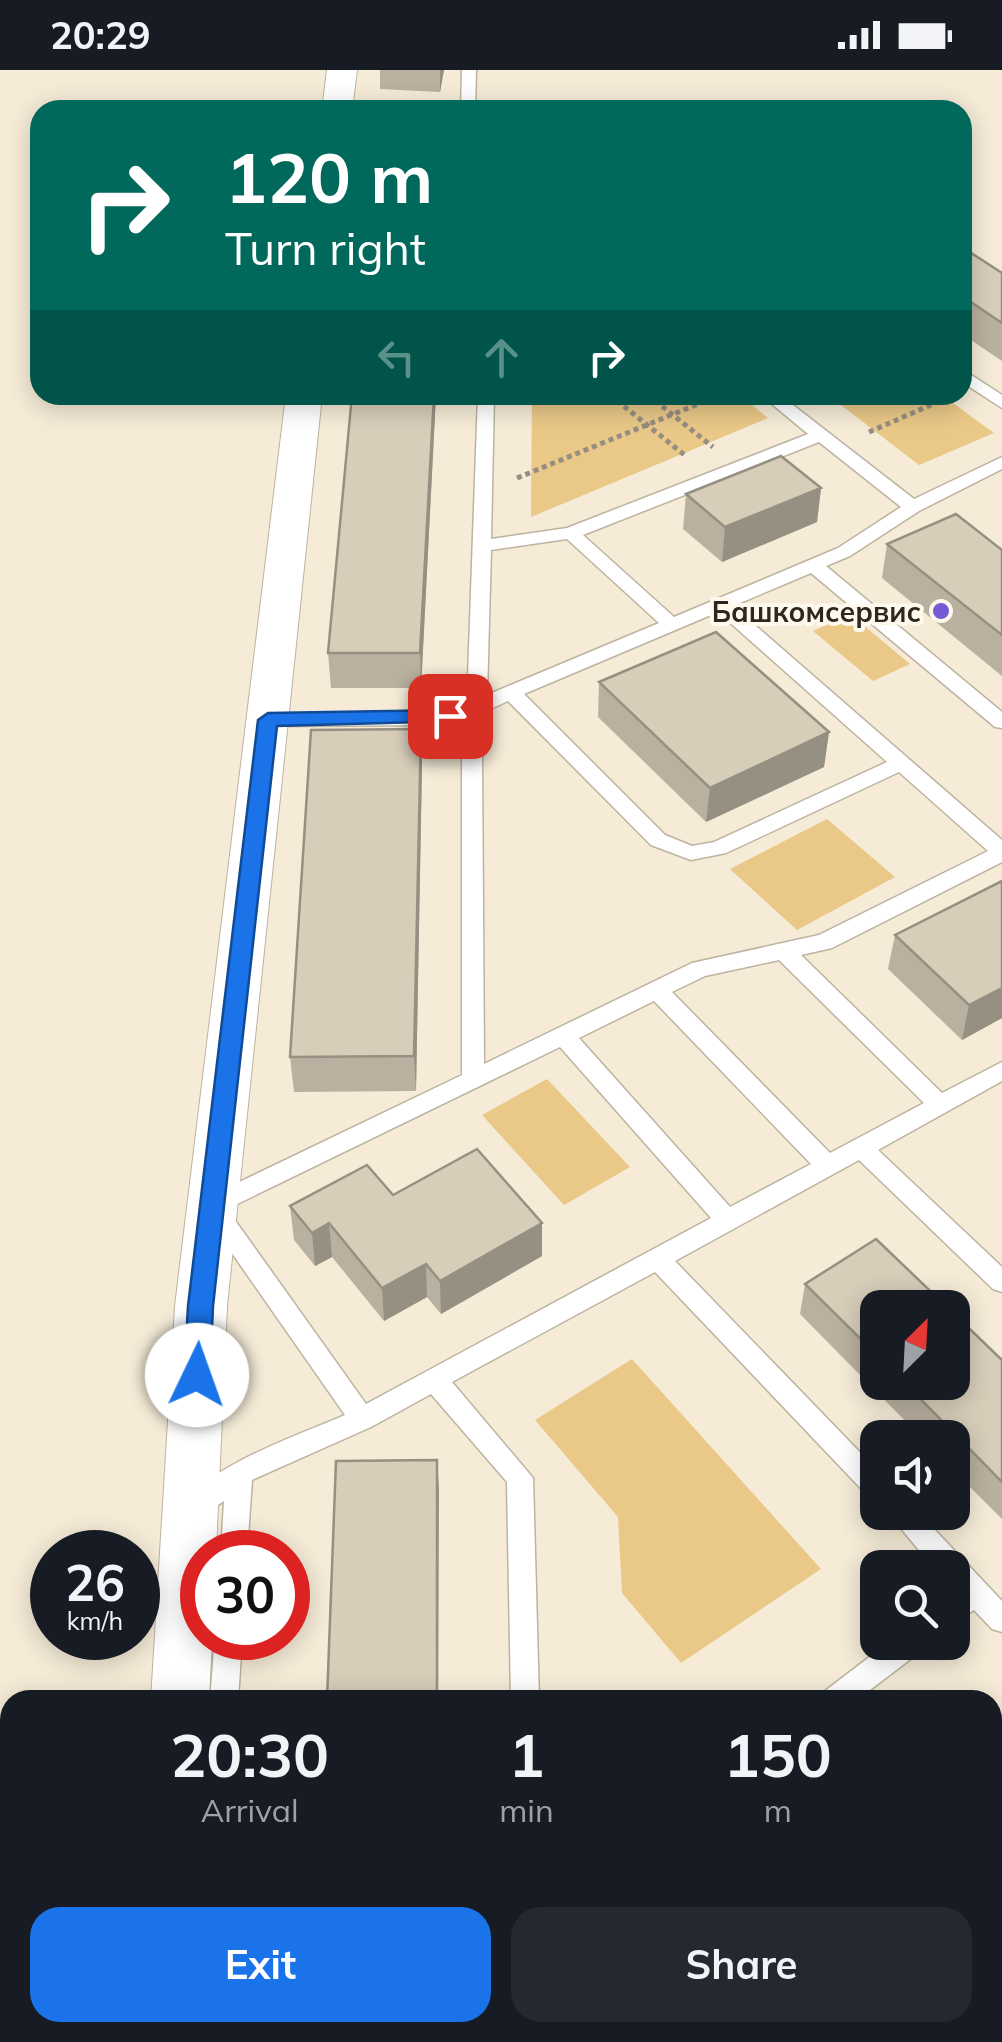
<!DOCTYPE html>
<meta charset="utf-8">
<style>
:root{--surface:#171b24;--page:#242831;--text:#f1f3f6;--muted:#9ea1a6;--accent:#1a73e8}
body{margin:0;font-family:Mulish,sans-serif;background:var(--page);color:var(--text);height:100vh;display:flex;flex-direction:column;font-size:38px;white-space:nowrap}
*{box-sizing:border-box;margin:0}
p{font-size:32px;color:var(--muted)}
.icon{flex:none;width:55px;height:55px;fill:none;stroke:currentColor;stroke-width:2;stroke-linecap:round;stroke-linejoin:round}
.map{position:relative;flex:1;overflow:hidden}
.panel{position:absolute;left:0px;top:1620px;width:1002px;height:352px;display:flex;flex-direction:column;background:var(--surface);border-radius:30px 30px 0 0;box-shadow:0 5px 25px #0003}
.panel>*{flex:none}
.banner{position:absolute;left:30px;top:30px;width:942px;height:305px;border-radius:30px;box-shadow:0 5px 25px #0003;background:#00695c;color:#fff;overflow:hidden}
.needle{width:65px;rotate:24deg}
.tools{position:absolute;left:860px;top:1220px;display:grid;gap:20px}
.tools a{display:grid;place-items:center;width:110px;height:110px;border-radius:20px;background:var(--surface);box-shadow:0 5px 25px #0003;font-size:50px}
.speed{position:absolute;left:30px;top:1460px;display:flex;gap:20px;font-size:50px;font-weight:700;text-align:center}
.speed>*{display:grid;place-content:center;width:130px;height:130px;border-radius:50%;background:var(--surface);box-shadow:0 5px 25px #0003;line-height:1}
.speed small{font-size:25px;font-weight:400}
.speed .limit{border:15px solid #d22;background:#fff;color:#111}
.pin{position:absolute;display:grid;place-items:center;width:85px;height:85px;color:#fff;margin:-42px;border-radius:20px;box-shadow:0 5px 15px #0006}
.me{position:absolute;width:110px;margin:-55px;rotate:3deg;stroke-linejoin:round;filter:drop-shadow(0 0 8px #0008)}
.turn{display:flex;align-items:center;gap:35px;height:210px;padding:0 30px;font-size:45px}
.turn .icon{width:130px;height:130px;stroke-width:2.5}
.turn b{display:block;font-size:70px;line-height:85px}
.lanes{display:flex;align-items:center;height:95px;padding:0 30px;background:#0003;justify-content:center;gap:50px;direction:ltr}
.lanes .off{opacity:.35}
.eta{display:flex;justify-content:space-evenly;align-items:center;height:170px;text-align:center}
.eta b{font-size:60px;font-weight:700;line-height:70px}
.cta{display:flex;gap:20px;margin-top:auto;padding:20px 30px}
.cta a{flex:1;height:115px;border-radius:30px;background:var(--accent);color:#fff;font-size:40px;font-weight:700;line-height:115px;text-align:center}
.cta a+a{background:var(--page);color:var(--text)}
.status{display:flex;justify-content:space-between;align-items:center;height:70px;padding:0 50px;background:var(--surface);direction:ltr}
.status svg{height:28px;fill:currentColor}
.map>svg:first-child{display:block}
</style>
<div class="status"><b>20:29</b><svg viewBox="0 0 49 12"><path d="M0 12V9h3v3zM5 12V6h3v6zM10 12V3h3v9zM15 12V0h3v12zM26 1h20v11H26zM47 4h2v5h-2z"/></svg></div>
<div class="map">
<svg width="1002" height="1972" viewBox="0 0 1002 1972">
<rect width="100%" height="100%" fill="#f5ebd7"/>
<path fill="#e9c888" d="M532 325H740L768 348 531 447Z
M828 325H942L994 363 919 395Z
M850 544 910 594 873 611 813 561Z
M827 749 895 807 797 860 730 799Z
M547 1009 630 1097 564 1135 482 1045Z
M632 1289 821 1499 681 1593 622 1523 618 1447 535 1350Z"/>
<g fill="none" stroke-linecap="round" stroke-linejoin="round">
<g stroke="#bdb3a0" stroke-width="3">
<path id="service" d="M462 0H476L475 40H461Z
M962 299 1002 325V338L962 312Z
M478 325H494L491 469 567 458 808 364 761 325H780L914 429 1002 387V399L919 441 850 486 826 496 1002 642V658L995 657 811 503 733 536 1002 770V792L832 878 801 885 942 1023 1002 992V1011L878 1080 1002 1197V1222L993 1219 859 1090 675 1191 878 1401V1430L869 1427 655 1202 452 1312 533 1408 539 1630H511L507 1412 431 1324 371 1357 252 1410 247 1482H221L224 1431 197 1449 188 1445 184 1437C203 1397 304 1363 345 1345L204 1143 200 1136 204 1129 462 1005V683L465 649 430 655 267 656 257 650 267 644 430 643 467 634ZM819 372 901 437 838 478 674 547 583 465ZM567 469 659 553 487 625 491 480ZM718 542 887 692 714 772 692 776 665 765 524 624ZM508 631 651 775 691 790 726 783 899 702 988 781 819 865 692 893 484 994 482 683 486 641ZM779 890 924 1033 830 1083 672 922 705 906ZM654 931 811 1094 730 1137 579 968ZM560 977 711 1148 366 1334 227 1139Z
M887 1442H918L1002 1531V1562L992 1559 974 1540 952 1553V1525L957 1522 952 1517V1498H934Z
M215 1568H242L238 1630H210Z
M889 1572H925L921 1581 857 1630H821L825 1621Z
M189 1962H219L218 1972H188Z
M517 1962H547V1972H517Z
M805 1962H839L843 1972H809Z"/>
</g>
<g stroke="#bdb3a0" stroke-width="2">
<path id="minor" d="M327 0H357L352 40H322Z
M286 325H322L227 1236 216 1482H202V1568H212L209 1630H151L175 1236Z
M131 1962H196V1972H130Z"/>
</g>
<path stroke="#968e81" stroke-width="5" stroke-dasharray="5 4" stroke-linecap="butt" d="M610 325 687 387
M648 325 713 377
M869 362 949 327
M517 408 720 325"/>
<path stroke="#968e81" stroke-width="8" stroke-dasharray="9 6" stroke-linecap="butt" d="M992 1940 1002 1932
M873 1962 881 1972
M955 1972 966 1962"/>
<use href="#service" fill="#fff" fill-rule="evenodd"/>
<use href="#minor" fill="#fff" fill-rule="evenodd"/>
</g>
<path fill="#b9b09f" d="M380 0H444L440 22 380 19Z
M962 177 1002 203V291L962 264Z
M352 325H436L421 618H331L328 583Z
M821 418 817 452 722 492 683 459 686 424Z
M887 474 1002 480V606L882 508Z
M599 612 829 662 824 697 706 752 598 647Z
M422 694 416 1021 294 1022 290 987Z
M1002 811V948L962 970 888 899 895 865Z
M393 1125 542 1186 441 1244 427 1227 384 1251 332 1187 315 1196 294 1170 290 1136Z
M805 1214 878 1238V1312H952L1002 1290V1449L952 1399V1368H922L800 1244Z"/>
<path fill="#969082" d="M440 0H444L440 22Z
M434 325H436L421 618 420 583Z
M821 418 817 452 722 492 725 457Z
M421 659 422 694 416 1021 414 986Z
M829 662 824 697 706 752 710 718Z
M1002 918V948L962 970 969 935Z
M329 1153 332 1187 315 1196 312 1163Z
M542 1153V1186L441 1244 440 1211Z
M426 1194 427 1227 384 1251 382 1218Z
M437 1390 439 1419 438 1630H437Z
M1002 1811V1828L992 1836V1818Z"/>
<path fill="#d7cdb9" stroke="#969082" stroke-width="2.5" d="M962 177 1002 203V253L962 226Z
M352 325H434L420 583H328Z
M781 386 821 418 725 457 686 424Z
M956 444 1002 480V565L887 474Z
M716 562 829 662 710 718 599 612Z
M421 659 414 986 290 987 311 660Z
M1002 811V918L969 935 895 865Z
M477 1079 542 1153 440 1211 426 1194 382 1218 329 1153 312 1163 290 1136 367 1095 393 1125Z
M876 1169 948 1238H878V1286L805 1214Z
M952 1242 1002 1290V1412L904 1312H952Z
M437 1390V1630H327L336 1391Z
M1002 1646V1811L992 1818V1653Z
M316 1962H436V1972H315Z"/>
<path fill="#1a73e8" stroke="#114b97" stroke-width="2.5" d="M450 640 457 642V651L277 656 213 1236 210 1305 206 1313H188L184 1305 188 1236 258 650 268 643Z"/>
<circle fill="#745ad4" stroke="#fff9ed" stroke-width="4" cx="941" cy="541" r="10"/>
<g text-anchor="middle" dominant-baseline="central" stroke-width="8" stroke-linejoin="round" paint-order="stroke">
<g font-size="28" font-weight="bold" fill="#2c2821" stroke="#fff9ed" text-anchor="end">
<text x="921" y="541">Башкомсервис</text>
</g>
</g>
</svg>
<div class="tools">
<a><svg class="needle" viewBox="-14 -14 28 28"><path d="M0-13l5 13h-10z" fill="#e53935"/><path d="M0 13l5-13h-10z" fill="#9ea1a6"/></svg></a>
<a><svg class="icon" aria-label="sound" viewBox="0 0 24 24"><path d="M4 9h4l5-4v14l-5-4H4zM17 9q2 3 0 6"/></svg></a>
<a><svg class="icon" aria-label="search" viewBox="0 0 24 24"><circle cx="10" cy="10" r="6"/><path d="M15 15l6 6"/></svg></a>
</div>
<div class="speed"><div>26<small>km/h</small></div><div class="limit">30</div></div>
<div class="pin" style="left:450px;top:646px;background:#d93025"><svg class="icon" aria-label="arrive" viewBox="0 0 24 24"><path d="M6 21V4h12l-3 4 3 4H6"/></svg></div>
<svg class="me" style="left:197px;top:1305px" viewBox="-20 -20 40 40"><circle r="19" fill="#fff"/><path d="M0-13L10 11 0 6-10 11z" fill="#1a73e8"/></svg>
<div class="banner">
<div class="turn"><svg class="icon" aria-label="right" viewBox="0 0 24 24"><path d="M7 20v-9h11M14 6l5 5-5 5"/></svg><div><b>120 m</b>Turn right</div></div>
<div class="lanes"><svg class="icon off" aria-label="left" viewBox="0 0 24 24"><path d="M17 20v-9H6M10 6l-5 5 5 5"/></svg><svg class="icon off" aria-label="ahead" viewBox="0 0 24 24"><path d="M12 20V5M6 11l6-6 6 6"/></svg><svg class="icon" aria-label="right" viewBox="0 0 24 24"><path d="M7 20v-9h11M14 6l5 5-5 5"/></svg></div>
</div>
<section class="panel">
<div class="eta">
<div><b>20:30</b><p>Arrival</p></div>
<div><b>1</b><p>min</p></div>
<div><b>150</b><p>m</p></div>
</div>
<div class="cta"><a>Exit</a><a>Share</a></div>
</section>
</div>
